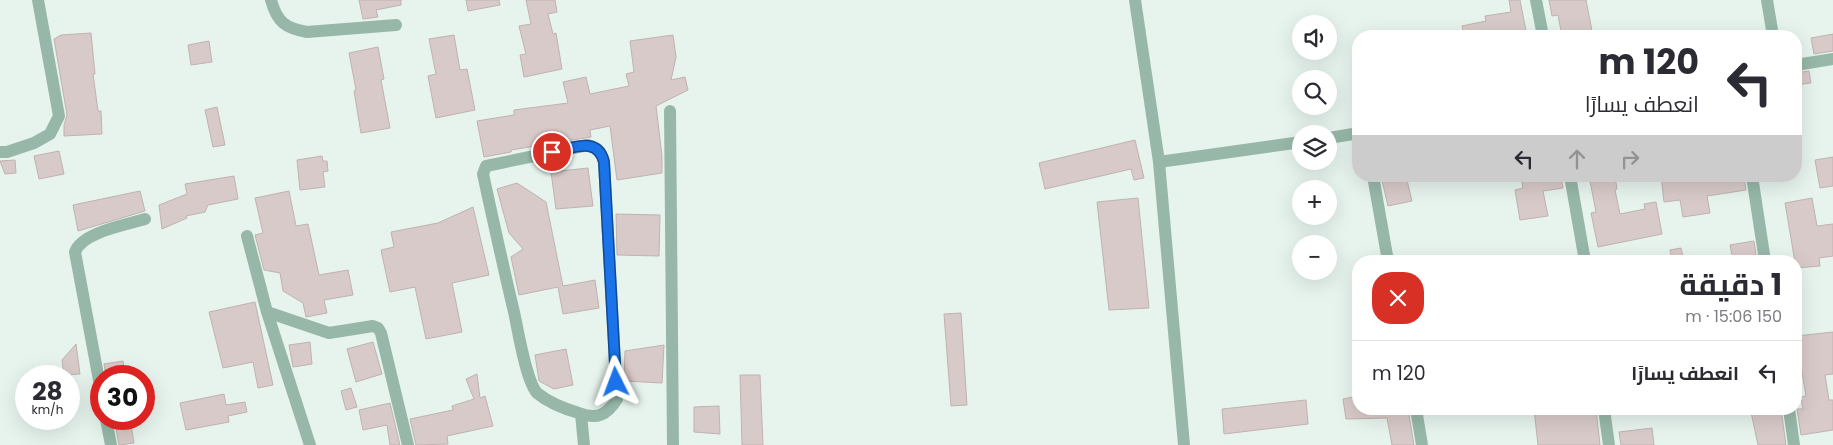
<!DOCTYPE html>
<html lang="ar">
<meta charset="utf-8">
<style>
:root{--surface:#fff;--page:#f2f2f3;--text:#2b2b33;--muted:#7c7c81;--line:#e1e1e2}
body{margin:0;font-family:Poppins,Cairo,sans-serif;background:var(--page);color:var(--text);direction:rtl;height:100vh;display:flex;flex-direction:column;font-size:19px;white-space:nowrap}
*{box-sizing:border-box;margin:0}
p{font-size:16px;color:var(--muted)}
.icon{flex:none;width:28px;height:28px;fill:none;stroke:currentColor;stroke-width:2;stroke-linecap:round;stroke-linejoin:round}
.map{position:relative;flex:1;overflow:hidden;direction:ltr}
.side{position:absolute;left:1352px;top:255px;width:450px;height:160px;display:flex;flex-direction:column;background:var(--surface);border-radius:20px;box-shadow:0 5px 20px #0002;direction:rtl}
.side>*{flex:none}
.hud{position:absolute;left:1352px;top:30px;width:450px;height:152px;border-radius:20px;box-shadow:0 5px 20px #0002;direction:rtl;background:#fff;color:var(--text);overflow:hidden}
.buttons{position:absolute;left:1292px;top:15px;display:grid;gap:10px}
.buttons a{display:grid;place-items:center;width:45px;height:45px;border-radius:50%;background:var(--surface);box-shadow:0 5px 20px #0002;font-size:25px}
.speed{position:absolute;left:15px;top:365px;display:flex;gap:10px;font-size:25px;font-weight:700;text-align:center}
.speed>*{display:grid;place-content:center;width:65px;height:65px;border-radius:50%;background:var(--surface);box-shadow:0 5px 20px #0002;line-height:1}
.speed small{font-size:12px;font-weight:400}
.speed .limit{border:8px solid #d22;background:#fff;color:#111}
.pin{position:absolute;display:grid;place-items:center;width:42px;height:42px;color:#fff;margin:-21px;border:2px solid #fff;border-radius:50%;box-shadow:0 1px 5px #0007}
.me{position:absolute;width:55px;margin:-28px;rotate:357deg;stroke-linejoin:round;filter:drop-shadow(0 0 4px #0008)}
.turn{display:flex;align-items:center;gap:18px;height:105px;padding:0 20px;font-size:22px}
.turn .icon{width:65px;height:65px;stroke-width:2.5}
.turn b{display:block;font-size:35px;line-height:42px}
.lanes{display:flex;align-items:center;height:48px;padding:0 20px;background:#0003;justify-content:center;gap:25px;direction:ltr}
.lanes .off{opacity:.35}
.round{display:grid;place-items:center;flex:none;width:52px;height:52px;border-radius:20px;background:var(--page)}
.headline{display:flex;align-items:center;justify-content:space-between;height:85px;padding:0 20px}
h1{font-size:30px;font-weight:700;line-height:38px}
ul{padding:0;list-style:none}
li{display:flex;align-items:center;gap:15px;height:65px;padding:0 20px;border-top:1px solid var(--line)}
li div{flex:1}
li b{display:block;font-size:19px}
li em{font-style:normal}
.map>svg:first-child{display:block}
</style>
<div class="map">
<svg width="1833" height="445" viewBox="0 0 1833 445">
<rect width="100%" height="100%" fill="#e7f4ee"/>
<path fill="#d8cac8" stroke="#c0b2b0" d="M359 0H401V5L376 10 378 17 363 19Z
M466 0H499L500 5 468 11Z
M526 0H555L557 12 548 14 553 34 556 33 562 69 524 77 520 55 526 54 519 26 531 24Z
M1509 0H1520L1527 36H1464L1462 26 1486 21 1485 16 1511 12Z
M1549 0H1586L1593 36H1562L1558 15 1552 16Z
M91 33 95 74H93L98 111H101L102 134 64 136V125L67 115 54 39 61 35Z
M1833 34V51L1814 54 1811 38Z
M454 35 460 70 467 69 475 110 436 118 428 76 436 74 429 39Z
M673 35 676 57 671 80 685 77 688 90 656 106 662 156V173L617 180 610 126 590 130 591 137 511 150V152L484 157 477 121 514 115V110L568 103 563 82 586 77 590 94 629 86 626 74 634 72 630 41Z
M209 41 212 62 191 65 188 45Z
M378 47 384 79 381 80 390 128 361 133 354 91 356 90 349 53Z
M1809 71 1811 83 1796 85V73Z
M217 107 225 145 213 147 205 110Z
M1135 140 1144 178 1134 180 1131 169 1045 189 1039 163Z
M59 151 64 174 39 179 34 156Z
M322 156 323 161H327L328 171 323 172 325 187 300 190 297 160Z
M1833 157V186L1820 188 1815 160Z
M15 160 16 173 5 174 0 161Z
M588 168 593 206 556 209 551 172Z
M234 176 238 199 208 205 205 212 186 216 187 218 162 229 159 205 187 194 185 184Z
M1381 176H1406L1412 201 1388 206Z
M1521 176H1561L1563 188 1543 191 1548 216 1520 220 1515 190 1523 188Z
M1589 176H1615L1617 189 1615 190 1620 214 1645 209 1644 204 1656 202 1662 234 1598 247 1591 213 1596 212Z
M1661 176H1744L1746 190 1707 196 1710 213 1683 217 1680 200 1664 202Z
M517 183 546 202 563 286 595 280 599 308 563 314 558 287 519 295 511 257 523 249 509 233 497 189Z
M140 191 145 211 78 231 73 205Z
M289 191 296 226 308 224 319 275 348 270 353 295 324 300 327 313 306 317 303 303 283 291 280 273 264 270 255 235 263 233 255 198Z
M1138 198 1149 308 1109 310 1097 202Z
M1812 198 1817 226 1833 224V256L1819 258 1820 266 1796 268 1785 203Z
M473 207 489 275 452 283 462 332 426 339 415 287 390 292 381 250 394 247 391 232 438 223Z
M616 214 660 215 659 256 617 255Z
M1754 241 1757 261H1733L1730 245Z
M1681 248 1684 261H1672L1670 250Z
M255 302 273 385 258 388 253 362 223 368 209 312Z
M961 313 967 405 951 406 944 314Z
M1833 332V374L1825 375 1829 400H1833V430L1801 435 1797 409H1803L1801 397 1806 396 1796 336Z
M310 342 312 364 293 367 289 345Z
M373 342 382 374 356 382 347 349Z
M76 344 80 374 64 375 62 360Z
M664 345 662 383 624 381 625 351Z
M566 349 573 385 554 389 539 381 535 355Z
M123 361 125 372 106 376 104 364Z
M477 374 480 398 485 396 493 426 447 436 448 444 416 445 410 419 453 410 452 406 474 399 466 379Z
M740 375H760L763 445H742Z
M351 388 357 407 346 410 341 391Z
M224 394 226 405 245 402 247 412 228 416 229 422 186 430 180 403Z
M1359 396V409H1408L1414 445H1392L1387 418 1346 419 1343 399Z
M1306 400 1308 424 1224 434 1222 409Z
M390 403 400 445H390L387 425 363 430 359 410Z
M719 406 720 434 694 432V407Z
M1534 409H1596L1600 445H1538Z
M1768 409H1781L1786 445H1758L1751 412Z
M131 425 134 443 119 445 116 428Z
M1652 428 1654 445H1621L1619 432Z"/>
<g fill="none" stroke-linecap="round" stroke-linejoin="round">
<path stroke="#97b8a9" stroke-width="12" d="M271 0C277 22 285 28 307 32L396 25
M1135 0 1159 162
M1536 0 1543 36
M1767 0 1773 36
M1796 65 1833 59
M670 111 673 445
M1329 138 1359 133
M588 145C599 148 601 152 604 162L617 399C607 415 597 420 579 413 565 409 548 402 537 393 526 381 518 330 514 312 503 266 493 220 483 174L486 166Z
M0 152H7L34 143 50 134 59 116 38 0
M1373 176 1388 261
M1570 176 1585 261
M1752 176 1765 261
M247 236 267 312 310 445
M267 312 329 333 373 326 378 328 381 333 408 445
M101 391 75 252C82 232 126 225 145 219
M1416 409 1422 445
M1604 409 1609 445
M1789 409 1794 445
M581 414 584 445
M106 419 111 445
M1184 445 1159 162 1301 142"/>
</g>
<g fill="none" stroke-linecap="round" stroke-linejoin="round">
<g stroke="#114b97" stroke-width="12">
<path id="route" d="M552 152C571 149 598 135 604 162L616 382"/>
</g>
<use href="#route" stroke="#1a73e8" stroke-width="9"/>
</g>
</svg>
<div class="buttons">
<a><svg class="icon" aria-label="sound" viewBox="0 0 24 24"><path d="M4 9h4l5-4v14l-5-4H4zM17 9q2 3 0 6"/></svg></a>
<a><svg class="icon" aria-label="search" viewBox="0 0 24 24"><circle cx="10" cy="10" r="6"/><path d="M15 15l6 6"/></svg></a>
<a><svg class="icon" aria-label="layers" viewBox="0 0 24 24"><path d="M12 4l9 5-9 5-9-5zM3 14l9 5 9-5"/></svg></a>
<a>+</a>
<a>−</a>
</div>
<div class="speed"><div>28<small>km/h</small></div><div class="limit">30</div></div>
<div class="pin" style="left:552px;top:152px;background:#d93025"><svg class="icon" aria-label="arrive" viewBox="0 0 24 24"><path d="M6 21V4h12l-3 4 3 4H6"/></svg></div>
<svg class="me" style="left:616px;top:382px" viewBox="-20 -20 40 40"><path d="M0-17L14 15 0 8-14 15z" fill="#1a73e8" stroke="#fff" stroke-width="4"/></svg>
<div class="hud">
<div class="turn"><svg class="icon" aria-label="left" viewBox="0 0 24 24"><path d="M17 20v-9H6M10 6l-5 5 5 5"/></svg><div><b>120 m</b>انعطف يسارًا</div></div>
<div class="lanes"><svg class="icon" aria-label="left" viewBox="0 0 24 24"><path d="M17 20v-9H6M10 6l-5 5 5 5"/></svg><svg class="icon off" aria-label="ahead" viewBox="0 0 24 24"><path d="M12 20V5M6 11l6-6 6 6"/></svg><svg class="icon off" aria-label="right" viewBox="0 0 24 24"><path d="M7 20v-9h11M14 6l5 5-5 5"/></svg></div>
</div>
<section class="side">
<div class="headline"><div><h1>1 دقيقة</h1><p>150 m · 15:06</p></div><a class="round" style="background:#d93025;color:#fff"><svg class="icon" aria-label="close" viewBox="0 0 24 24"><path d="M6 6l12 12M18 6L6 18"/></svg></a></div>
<ul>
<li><svg class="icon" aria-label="left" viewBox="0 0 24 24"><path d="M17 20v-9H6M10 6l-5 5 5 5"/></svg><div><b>انعطف يسارًا</b></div><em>120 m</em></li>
</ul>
</section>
</div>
